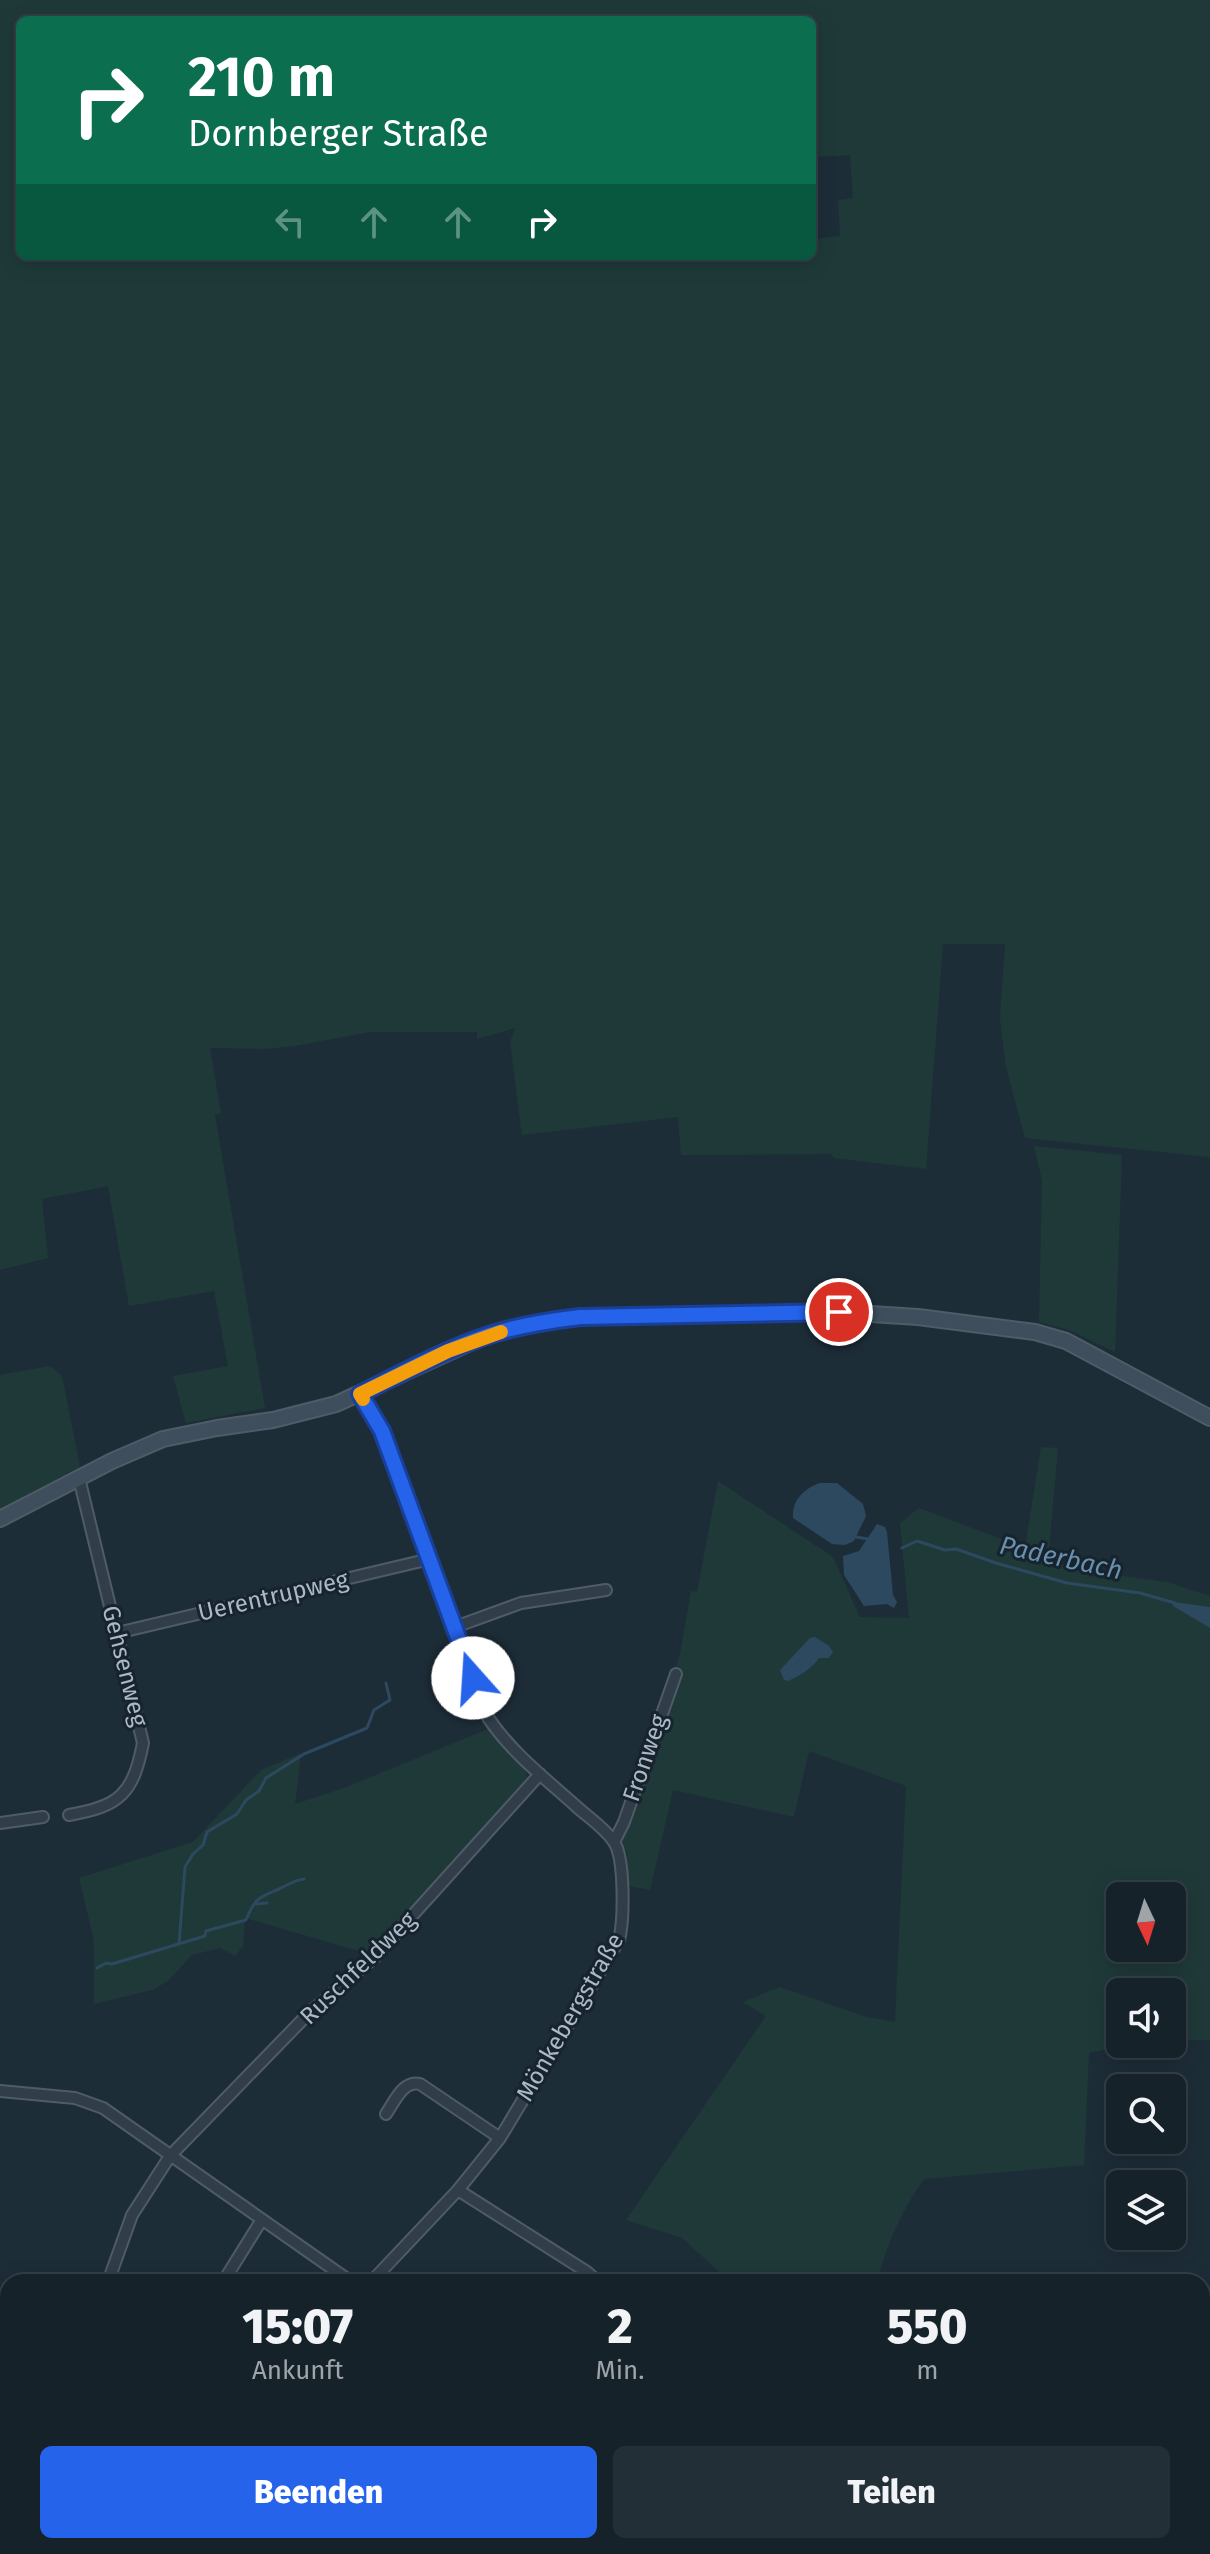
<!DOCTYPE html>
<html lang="de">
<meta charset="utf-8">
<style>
:root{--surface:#16222a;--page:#232f36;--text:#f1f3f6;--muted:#9ea4a8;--line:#353f47;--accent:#2563eb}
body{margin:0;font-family:"Fira Sans",sans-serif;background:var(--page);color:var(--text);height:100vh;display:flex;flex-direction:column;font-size:30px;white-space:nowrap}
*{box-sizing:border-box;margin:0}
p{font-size:26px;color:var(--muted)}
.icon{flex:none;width:44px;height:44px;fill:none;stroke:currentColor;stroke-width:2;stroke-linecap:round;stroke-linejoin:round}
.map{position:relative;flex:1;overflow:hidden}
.details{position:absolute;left:0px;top:2274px;width:1210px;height:280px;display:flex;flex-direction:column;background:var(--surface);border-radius:24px 24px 0 0;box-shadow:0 4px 20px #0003,0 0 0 2px var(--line)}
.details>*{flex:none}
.guide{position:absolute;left:16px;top:16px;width:800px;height:244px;border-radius:12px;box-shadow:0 4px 20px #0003,0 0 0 2px var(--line);background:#0b6e4f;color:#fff;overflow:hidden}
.needle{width:52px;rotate:176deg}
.buttons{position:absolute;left:1106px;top:1882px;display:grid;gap:16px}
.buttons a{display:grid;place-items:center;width:80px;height:80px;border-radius:12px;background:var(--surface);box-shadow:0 4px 20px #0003,0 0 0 2px var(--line);font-size:40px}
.pin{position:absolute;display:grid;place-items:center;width:68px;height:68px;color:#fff;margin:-34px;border:4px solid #fff;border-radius:50%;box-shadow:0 2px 8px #0007}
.me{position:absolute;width:88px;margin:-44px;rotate:341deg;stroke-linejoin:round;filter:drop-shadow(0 0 6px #0008)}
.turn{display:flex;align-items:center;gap:28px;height:168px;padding:0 40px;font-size:36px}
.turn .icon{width:104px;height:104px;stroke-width:2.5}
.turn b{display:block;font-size:56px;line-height:68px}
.lanes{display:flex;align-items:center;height:76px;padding:0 40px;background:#0003;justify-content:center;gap:40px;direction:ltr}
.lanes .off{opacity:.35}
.eta{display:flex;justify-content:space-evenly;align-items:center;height:136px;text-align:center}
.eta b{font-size:48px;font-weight:800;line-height:56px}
.action{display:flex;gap:16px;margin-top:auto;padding:16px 40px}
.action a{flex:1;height:92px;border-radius:12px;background:var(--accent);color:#fff;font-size:32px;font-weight:800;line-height:92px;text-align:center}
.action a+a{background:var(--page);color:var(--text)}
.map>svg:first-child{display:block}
</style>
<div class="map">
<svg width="1210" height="2554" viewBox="0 0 1210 2554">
<rect width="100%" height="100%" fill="#1d2d38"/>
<path fill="#1f3939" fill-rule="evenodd" d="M0 0H1210V1157L1025 1138 1006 1067 1000 1019 1005 944H943L926 1169 834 1158 831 1154 681 1155 678 1117 522 1135 510 1042 515 1028 477 1039V1032H370L295 1046 265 1049 210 1048 221 1113 215 1115 265 1408 186 1423 173 1376 228 1366 214 1291 129 1306 108 1186 42 1199 48 1258 0 1270ZM20 20H812V144L817 157 850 155 853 198 838 200 840 236 812 239V256H20Z
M1034 1146 1122 1155 1115 1352 1069 1330 1039 1322 1042 1181Z
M50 1366 62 1376 80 1467 0 1509V1375Z
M1041 1447 1058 1448 1048 1560 1077 1570 1167 1582 1210 1596V2040H1172V1992H1120V2044H1135L1089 2053 1084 2165 924 2179C902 2210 886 2245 877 2282H727L724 2276 682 2238 626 2220 766 2016 743 2002 780 1987 866 2017 895 2022 906 1786 809 1751 794 1817 673 1790 650 1890 629 1886 627 1854 621 1839 680 1654 691 1591 697 1592 718 1481 833 1557 860 1617 909 1618 900 1523 919 1508 1025 1548ZM1120 1896H1172V1948H1120Z
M488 1729 525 1769 527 1778 369 1954 245 1918 243 1946 235 1956 220 1948 192 1955 168 1981 152 1990 94 2004V1941L79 1878 193 1842 261 1770 301 1753 295 1804 344 1788Z
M218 2546H368L377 2554H215Z
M378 2546H729V2554H387Z"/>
<path fill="#2d495f" d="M819 1483H837L863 1504 866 1516 854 1541 845 1545 832 1544 793 1518C792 1500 803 1490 819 1483Z
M877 1524 885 1527 887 1532 893 1595 897 1602 894 1608 887 1604 864 1606 844 1575 843 1556 859 1551Z
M1173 1602 1210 1607V1628L1173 1606Z
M815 1637 829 1646 833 1652 829 1658H819C811 1669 801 1675 788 1681L784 1680 780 1670 810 1638Z"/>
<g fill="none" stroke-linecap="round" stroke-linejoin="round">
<path stroke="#2d495f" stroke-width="3" d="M856 1537 868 1539
M902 1548 917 1541 945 1550 956 1549 996 1563 1067 1583 1140 1593 1175 1603
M255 1904 267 1903
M179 1944 185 1867 193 1854 203 1845 207 1832 237 1814 246 1800 259 1791 266 1778 304 1754 367 1728 374 1710 390 1700 386 1683
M97 1968 106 1963 112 1964 205 1936 206 1931 246 1920C255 1898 258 1898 279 1889 288 1885 294 1880 304 1879"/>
<g stroke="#4f5c67" stroke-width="14">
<path id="minor" d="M455 1627 521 1603 606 1590
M117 1633 430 1559
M69 1815C120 1806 133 1794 143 1743L79 1478
M0 1823 43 1817
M614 1842 624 1822 676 1674
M0 2091 75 2098 103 2108 350 2281 373 2280 458 2190 500 2138 619 1940C624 1921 625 1858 614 1842 605 1828 589 1818 577 1807 547 1780 512 1753 489 1719L382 1431 360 1394
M386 2114C395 2101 403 2080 420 2084L500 2138
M458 2190 587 2272 598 2282
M108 2282 132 2215 170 2156 310 2012 374 1958 540 1774
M223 2282 261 2221
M52 2546 68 2554
M733 2546 734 2554"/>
</g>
<g stroke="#4f5c67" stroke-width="18">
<path id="secondary" d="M0 1519 112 1461 163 1439 217 1428 273 1420 336 1404 485 1336 515 1328 580 1317 839 1312 918 1317 1035 1332 1066 1341 1210 1418"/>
</g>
<use href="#minor" stroke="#313e49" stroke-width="10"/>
<use href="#secondary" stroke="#3f4e5c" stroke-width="14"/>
</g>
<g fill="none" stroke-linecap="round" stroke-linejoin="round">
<g stroke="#184099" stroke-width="20">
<path id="route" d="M473 1678 382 1431 360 1394C400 1374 440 1352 483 1337 514 1326 547 1321 580 1317L839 1312"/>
</g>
<use href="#route" stroke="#2563eb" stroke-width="14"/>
<path stroke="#f59e0b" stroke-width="14" d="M363 1399 360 1394 448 1351 501 1332"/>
</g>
<g text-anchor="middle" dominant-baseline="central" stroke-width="6" stroke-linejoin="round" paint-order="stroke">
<g font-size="24" fill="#abb9c6" stroke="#17232d">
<text transform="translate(273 1596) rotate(-13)">Uerentrupweg</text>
<text transform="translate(125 1666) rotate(76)">Gehsenweg</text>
<text transform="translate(645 1758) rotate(-71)">Fronweg</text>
<text transform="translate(358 1968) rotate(-44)">Ruschfeldweg</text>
<text transform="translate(570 2017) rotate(-60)">Mönkebergstraße</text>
</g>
<g font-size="26" font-style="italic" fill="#688fad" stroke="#17232d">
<text transform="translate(1061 1558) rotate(12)">Paderbach</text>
</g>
</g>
</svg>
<div class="buttons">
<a><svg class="needle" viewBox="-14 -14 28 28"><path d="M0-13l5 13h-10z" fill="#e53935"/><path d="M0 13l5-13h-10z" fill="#9ea4a8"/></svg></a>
<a><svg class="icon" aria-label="sound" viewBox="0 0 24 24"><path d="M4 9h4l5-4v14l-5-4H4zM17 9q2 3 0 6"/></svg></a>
<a><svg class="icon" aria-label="search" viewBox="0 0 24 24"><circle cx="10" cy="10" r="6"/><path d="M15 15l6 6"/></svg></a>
<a><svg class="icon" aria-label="layers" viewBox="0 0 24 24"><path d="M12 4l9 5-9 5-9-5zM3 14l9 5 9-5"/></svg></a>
</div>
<div class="pin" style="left:839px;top:1312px;background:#d93025"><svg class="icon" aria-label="arrive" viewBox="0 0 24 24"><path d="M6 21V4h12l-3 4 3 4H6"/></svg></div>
<svg class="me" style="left:473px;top:1678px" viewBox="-20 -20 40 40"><circle r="19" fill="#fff"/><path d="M0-13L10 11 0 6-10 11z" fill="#2563eb"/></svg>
<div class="guide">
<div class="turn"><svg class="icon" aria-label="right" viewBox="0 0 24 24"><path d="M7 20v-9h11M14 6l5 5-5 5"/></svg><div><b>210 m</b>Dornberger Straße</div></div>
<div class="lanes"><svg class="icon off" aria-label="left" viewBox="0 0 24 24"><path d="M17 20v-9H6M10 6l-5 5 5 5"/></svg><svg class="icon off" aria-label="ahead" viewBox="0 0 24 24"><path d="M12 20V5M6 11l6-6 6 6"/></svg><svg class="icon off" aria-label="ahead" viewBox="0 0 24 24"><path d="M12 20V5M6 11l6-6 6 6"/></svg><svg class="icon" aria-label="right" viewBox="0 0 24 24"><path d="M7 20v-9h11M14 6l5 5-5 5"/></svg></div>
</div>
<section class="details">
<div class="eta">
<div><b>15:07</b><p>Ankunft</p></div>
<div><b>2</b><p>Min.</p></div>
<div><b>550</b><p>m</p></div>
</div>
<div class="action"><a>Beenden</a><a>Teilen</a></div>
</section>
</div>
